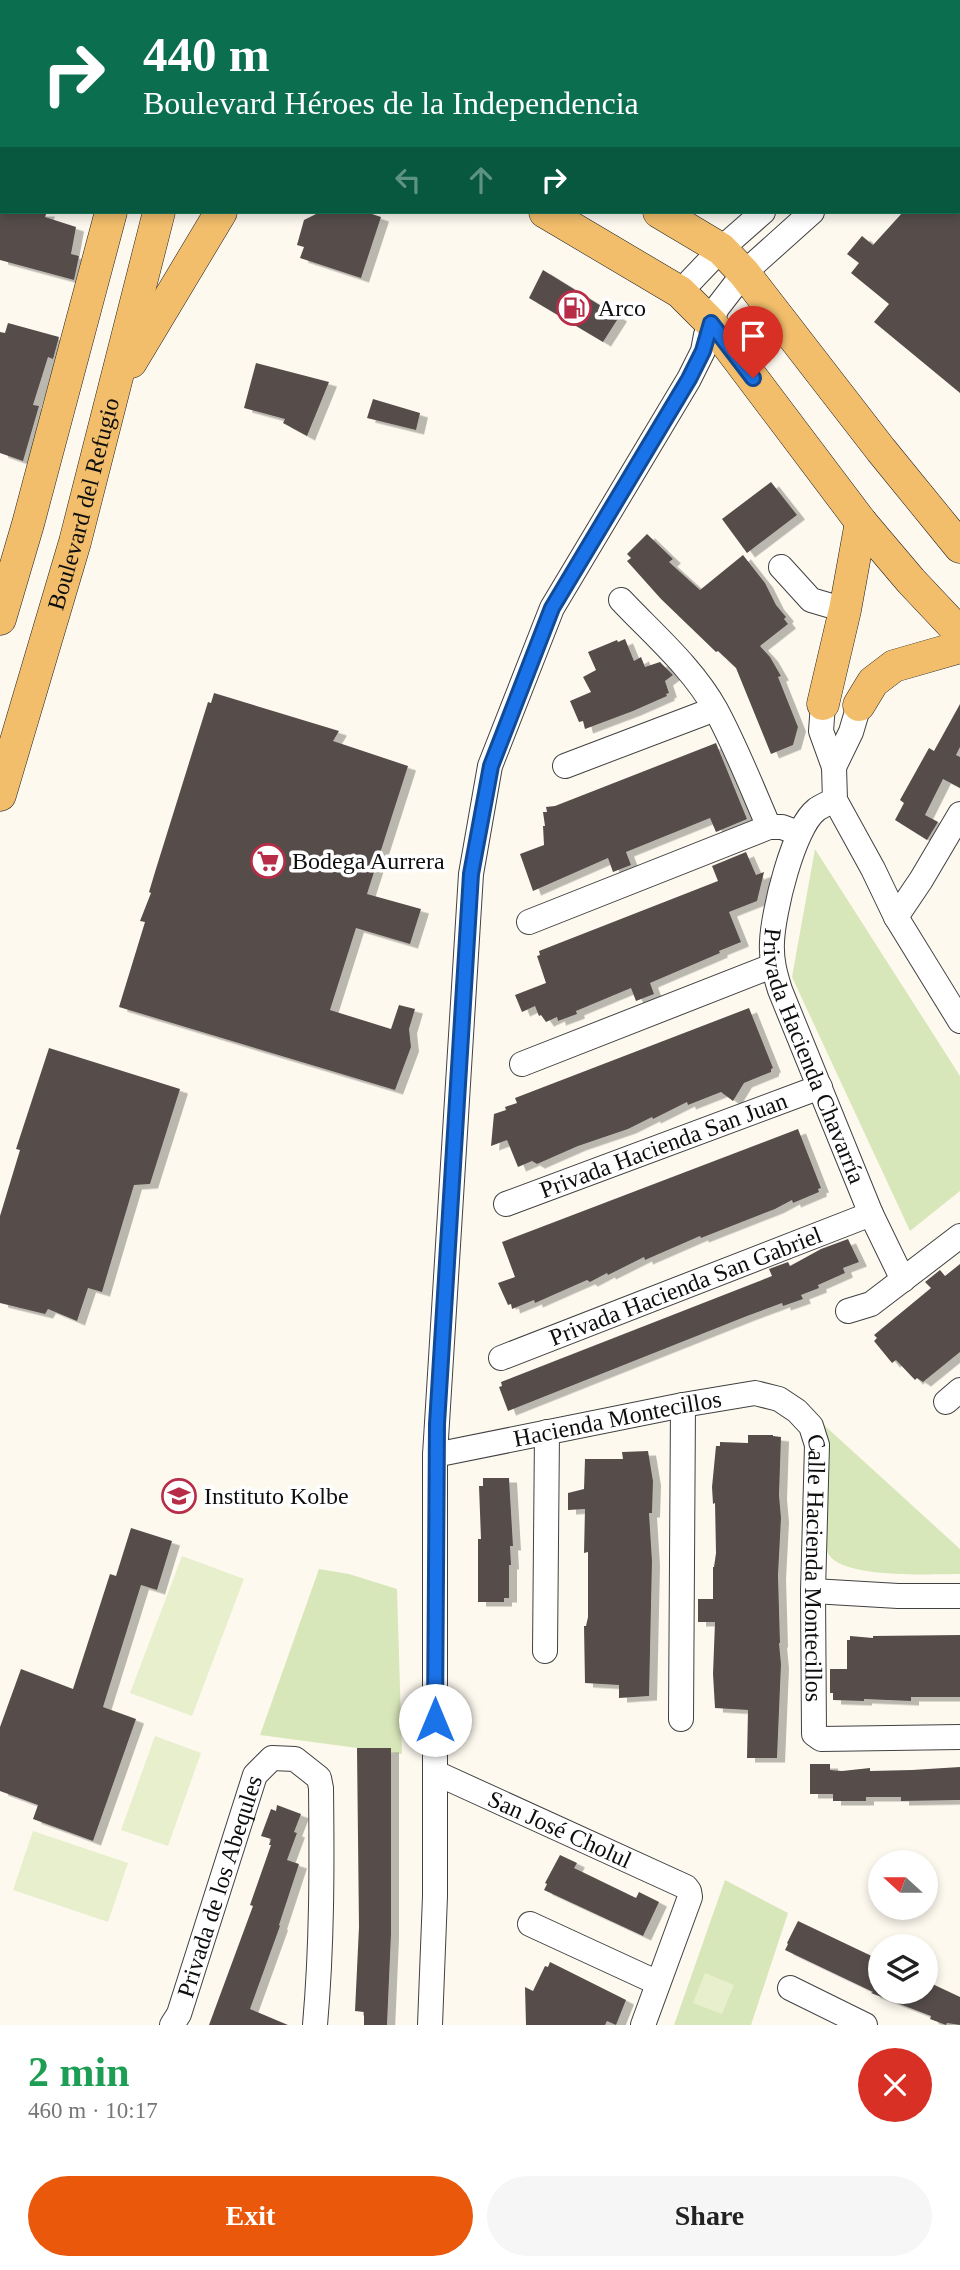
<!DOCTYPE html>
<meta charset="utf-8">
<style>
:root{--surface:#fff;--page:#f6f6f6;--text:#222;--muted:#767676;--accent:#ea580c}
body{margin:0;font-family:Georgia,serif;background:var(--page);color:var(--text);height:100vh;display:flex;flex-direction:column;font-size:26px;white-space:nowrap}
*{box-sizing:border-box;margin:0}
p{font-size:23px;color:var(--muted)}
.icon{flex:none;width:38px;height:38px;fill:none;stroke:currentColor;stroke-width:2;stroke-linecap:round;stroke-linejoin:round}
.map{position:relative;height:2025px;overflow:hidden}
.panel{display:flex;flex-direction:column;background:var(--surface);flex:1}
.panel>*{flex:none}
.banner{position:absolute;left:0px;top:0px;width:961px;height:214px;box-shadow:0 4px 10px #0003;background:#0b6e4f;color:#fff;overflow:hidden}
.needle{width:46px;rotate:291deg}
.fabs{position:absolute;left:868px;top:1850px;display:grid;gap:14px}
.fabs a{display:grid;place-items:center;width:70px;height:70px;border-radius:50%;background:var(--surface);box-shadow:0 4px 10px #0003;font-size:35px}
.pin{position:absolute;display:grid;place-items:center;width:60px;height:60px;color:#fff;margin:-72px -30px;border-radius:50% 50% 50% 0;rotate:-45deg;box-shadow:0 0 7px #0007}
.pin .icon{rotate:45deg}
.me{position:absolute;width:77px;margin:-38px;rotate:0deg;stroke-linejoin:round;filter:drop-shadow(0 0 5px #0008)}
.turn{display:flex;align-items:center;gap:24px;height:147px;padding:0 28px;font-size:32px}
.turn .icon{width:91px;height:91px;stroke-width:2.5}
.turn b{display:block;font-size:49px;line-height:60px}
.lanes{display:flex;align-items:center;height:66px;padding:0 28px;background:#0003;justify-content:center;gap:35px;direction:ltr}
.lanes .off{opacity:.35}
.round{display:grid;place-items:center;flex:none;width:74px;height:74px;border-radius:37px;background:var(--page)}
.head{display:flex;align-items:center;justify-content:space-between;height:119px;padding:0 28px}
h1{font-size:42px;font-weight:600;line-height:52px;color:#1e9e55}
.primary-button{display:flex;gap:14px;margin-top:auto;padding:14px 28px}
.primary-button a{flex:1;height:80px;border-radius:42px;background:var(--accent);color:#fff;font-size:28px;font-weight:600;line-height:80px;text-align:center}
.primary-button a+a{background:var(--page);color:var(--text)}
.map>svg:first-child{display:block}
</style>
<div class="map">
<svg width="960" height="2025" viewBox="0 0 960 2025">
<defs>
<filter id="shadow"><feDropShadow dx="8" dy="4.5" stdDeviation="0" flood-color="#0004"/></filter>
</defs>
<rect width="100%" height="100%" fill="#fef9ef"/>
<path fill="#eae2ec" d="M336 0H657L656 2H338Z"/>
<path fill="#d8e7ba" d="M815 849 960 1076V1191L910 1231 792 977Z
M824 1425 960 1549V1574C932 1574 845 1579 829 1555 819 1539 824 1449 824 1425Z
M319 1569 349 1574 397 1589 402 1754 260 1735Z
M725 1880 788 1913 751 2025H674Z"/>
<path fill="#e7efcc" d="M182 1556 244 1579 192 1716 130 1693Z
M155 1736 201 1753 168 1846 121 1830Z
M33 1831 128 1863 108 1922 13 1890Z
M705 1973 734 1985 722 2014 693 2003Z"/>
<path fill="#564d4b" filter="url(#shadow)" d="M0 212H47L45 217 76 227 71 254 79 256 74 280 0 260Z
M320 212H366L381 217 361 278 300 258 304 247 297 245 304 220Z
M903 212H960V393L874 322 889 304 851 273 859 263 847 254 862 236 873 245Z
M543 270 619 317 603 342 529 298Z
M8 323 59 337 53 359 48 357 33 405 39 406 23 461 0 453V332L5 333Z
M256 363 329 382 307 436 283 423 285 419 244 408Z
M373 399 420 413 416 430 367 418Z
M771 482 797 515 747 553 722 519Z
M647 534 673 559 669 562 700 590 743 555 765 583 776 605 786 617 784 619 788 624 760 646 770 657 781 676 778 677 798 727 793 745 771 754 736 668 718 651 716 652 661 599 627 561 631 558 627 554Z
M625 639 634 661 641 657 645 667 660 662 673 675 665 681 669 693 666 694 667 696 633 711 585 729 583 721 579 722 570 701 591 692 583 677 596 670 588 652 617 640 618 642Z
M214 693 339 731 333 741 408 766 367 894 421 909 410 944 356 928 330 1010 391 1029 399 1005 415 1009 409 1029 411 1047 395 1090 119 1007 145 922 140 921 151 893 149 892 155 872 208 702 211 703Z
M960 704V747L956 755 960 757V788L943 779 925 815 938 822 927 840 895 820 904 803 900 800 929 748 934 751Z
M716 743 747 819 716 832 710 818 626 852 631 865 613 872 608 858 533 891 520 854 544 845 543 826H545L543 812H547L546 807 555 806Z
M746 852 756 875 764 872 757 901 729 912 741 942 719 951 720 953 650 983 654 994 636 1001 631 988 576 1011 577 1014 558 1021 557 1017 546 1022 541 1015 539 1016 535 1006 522 1012 515 995 546 983 537 956 540 955 539 951 718 881 712 866Z
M749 1008 773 1068 771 1069V1072L744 1083 733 1101 721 1092 688 1105 687 1102 653 1119 652 1117 628 1129 578 1146 537 1164 532 1161 518 1167 507 1140 491 1146 494 1114 506 1110 505 1107 517 1103 515 1098Z
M49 1048 180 1089 150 1184 134 1185 102 1292 88 1288 77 1321 48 1309 45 1314 0 1303V1216L20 1150 16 1149Z
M798 1129 821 1188 818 1189 819 1192 793 1203 792 1200 775 1209 701 1238 700 1236 645 1260 644 1257 608 1275 607 1273 590 1282 587 1280 535 1303 534 1300 512 1309 511 1304 508 1305 498 1283 515 1277 502 1242Z
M848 1239 859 1262 843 1268 845 1273 818 1285 819 1288 801 1295 803 1299 783 1306 782 1303 747 1316 508 1411 499 1387 502 1386 501 1382 772 1276 769 1269 788 1262 790 1266 821 1249Z
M960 1264V1352L923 1382 917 1378 915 1380 896 1360 892 1363 874 1341 877 1338 874 1335 931 1288 925 1282 940 1270 945 1276Z
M748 1435H773V1436L781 1437 779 1495 781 1518 778 1575 780 1643H779L781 1664 777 1758H747L748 1710 715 1708 713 1674 715 1622H698V1599H713V1567H714L716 1553 715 1503 713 1504 712 1487 716 1446H720V1442L748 1443Z
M648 1451 653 1481 652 1513H649L652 1561 649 1696 619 1698V1685L585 1683 584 1626H586L588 1617V1552L584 1553 585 1509 568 1510V1493L584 1489 585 1459H623L622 1452Z
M483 1478H509L513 1546H510L511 1565H509V1598H504V1602H478V1539H481L479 1486H483Z
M131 1528 172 1541 157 1590 141 1585 103 1707 136 1719 93 1841 33 1819 38 1805 0 1791V1727L21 1669 73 1689 110 1574 116 1576Z
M960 1635V1697H911V1701L864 1699V1701L833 1700V1693H830V1669H847V1640H850V1636L873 1638V1636Z
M357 1748H391V1934L387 2025H364V2012L355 2011 359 1927Z
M810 1764H830V1770L842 1771 870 1768V1771L912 1770 960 1767V1800L901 1801V1797H866V1801H833V1794H810Z
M277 1805 301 1814 294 1832 297 1833 287 1860 299 1864 279 1925 280 1926 250 2009 288 2025H209L253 1906 250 1905 271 1845H269L271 1839 261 1836 271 1809 276 1811Z
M560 1855 577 1863 574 1868 636 1898 639 1892 659 1902 643 1936 544 1890 547 1884 545 1883Z
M798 1921 880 1960V1992H926V1981L960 1997V2025L947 2023 946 2025 930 2019 931 2016 871 1993 873 1992 785 1950 788 1944 787 1943Z
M550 1962 626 2000 616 2025 607 2021 605 2025H526L525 1987 533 1991 545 1966 548 1967Z"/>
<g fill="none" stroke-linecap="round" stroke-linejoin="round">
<g stroke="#414141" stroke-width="26">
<g id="minor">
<path d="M849 0 851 2"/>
<path d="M959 18 960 17"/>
<path d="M959 70 960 69"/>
<path d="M680 292 721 249 763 212"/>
<path d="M781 567 811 600 845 610"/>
<path d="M621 600C653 634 693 668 716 710 736 747 752 788 769 827"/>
<path d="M823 704 821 731 834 767 835 800 873 869 896 917 960 1021"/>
<path d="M565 766 715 709"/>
<path d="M834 767 851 732 859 705"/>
<path id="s1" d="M835 800C829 803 821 806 816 810 793 828 773 913 772 942 771 960 775 974 780 990L871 1214 903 1280"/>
<path d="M896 917 921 880 960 814"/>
<path d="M529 922 769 827H782L798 833"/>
<path d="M522 1064 772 966"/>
<path id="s2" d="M506 1204 820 1087"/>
<path d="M848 1311 871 1304 960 1236"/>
<path id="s3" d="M501 1358 871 1214"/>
<path d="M946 1402 960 1390"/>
<path id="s4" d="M435 1455 683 1405 755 1393 779 1399 797 1411 811 1426 817 1445 813 1591 814 1734 821 1739 960 1737"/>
<path d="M813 1591 898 1596H960"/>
<path d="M545 1651 547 1432"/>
<path d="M681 1719 683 1405"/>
<path id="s5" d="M436 1773 686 1887 689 1891 690 1897 643 2025"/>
<path d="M530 1924 658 1983"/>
<path d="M790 1988 865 2025"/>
<path id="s6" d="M172 2025 179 2014 255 1775 272 1758 295 1759 319 1778 321 1788C322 1867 322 1946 315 2025"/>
<path d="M430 2025 435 1896V1455L471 874 490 766 552 608 689 379 703 351 706 335 717 308 744 273 812 212"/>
</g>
</g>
<g stroke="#1f1f1f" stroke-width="33">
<g id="major">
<path d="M88 0 95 2"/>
<path d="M294 0 295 2"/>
<path d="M168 2 169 0"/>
<path d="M216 2V0"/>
<path d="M0 45H2"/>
<path d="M545 212 680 292 711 323 861 522 911 581 960 633"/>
<path d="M659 212 721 249 744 273 881 450 960 547"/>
<path d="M131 362 221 212"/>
<path d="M0 619 28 524 111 212"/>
<path d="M823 704 845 610 861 522"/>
<path d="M859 705 873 682 894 666 960 647"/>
<path id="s7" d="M0 795 75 542 159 212"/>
</g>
</g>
<use href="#minor" stroke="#fff" stroke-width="24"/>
<use href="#major" stroke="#f2be6c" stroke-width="32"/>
</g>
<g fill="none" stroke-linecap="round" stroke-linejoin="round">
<g stroke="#114b97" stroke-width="18">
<path id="route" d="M435 1720 437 1424 471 874 491 766 552 608 689 379 703 351 711 323 753 378"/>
</g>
<use href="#route" stroke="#1a73e8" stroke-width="12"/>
</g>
<defs>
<g id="fuel-ring" transform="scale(1.75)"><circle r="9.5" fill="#fff" stroke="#b72c46" stroke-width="1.5"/><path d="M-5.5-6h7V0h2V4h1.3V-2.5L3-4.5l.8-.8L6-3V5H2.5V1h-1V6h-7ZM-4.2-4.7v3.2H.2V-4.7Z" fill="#b72c46"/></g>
<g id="supermarket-ring" transform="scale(1.75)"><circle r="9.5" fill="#fff" stroke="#b72c46" stroke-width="1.5"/><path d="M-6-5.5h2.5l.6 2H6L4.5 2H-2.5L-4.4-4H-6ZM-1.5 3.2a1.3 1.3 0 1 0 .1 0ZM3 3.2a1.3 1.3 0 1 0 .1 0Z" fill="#b72c46"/></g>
<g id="school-ring" transform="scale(1.75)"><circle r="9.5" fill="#fff" stroke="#b72c46" stroke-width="1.5"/><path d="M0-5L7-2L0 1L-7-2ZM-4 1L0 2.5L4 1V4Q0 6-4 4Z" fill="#b72c46"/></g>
</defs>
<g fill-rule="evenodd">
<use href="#fuel-ring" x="574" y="308"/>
<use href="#supermarket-ring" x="268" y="861"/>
<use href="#school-ring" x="179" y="1496"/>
</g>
<g text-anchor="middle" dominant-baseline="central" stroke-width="7" stroke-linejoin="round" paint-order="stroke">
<g font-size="24" fill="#0e0e0e" stroke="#fff" text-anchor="start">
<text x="598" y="308">Arco</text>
<text x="292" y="861">Bodega Aurrera</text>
<text x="204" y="1496">Instituto Kolbe</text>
</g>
<g font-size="24" fill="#0e0e0e" stroke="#fff">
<text stroke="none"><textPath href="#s7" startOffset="303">Boulevard del Refugio</textPath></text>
<text stroke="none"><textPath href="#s1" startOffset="284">Privada Hacienda Chavarría</textPath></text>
<text stroke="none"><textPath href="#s2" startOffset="168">Privada Hacienda San Juan</textPath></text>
<text stroke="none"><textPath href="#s3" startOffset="198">Privada Hacienda San Gabriel</textPath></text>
<text stroke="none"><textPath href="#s4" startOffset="186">Hacienda Montecillos</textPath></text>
<text stroke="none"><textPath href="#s4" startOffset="536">Calle Hacienda Montecillos</textPath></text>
<text stroke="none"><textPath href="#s5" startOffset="136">San José Cholul</textPath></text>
<text stroke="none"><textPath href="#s6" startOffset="147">Privada de los Abequles</textPath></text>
</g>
</g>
</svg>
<div class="fabs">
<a><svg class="needle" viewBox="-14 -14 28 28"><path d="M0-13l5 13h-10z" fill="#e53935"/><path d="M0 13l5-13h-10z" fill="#767676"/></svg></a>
<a><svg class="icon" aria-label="layers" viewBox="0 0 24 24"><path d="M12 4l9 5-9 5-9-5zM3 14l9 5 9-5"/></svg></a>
</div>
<div class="pin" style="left:753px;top:378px;background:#d93025"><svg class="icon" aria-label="arrive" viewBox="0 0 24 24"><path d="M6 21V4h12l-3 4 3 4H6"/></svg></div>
<svg class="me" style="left:435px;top:1720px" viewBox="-20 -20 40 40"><circle r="19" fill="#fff"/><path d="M0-13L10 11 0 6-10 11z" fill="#1a73e8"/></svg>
<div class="banner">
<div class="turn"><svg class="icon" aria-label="right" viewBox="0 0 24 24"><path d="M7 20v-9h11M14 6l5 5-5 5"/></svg><div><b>440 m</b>Boulevard Héroes de la Independencia</div></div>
<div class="lanes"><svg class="icon off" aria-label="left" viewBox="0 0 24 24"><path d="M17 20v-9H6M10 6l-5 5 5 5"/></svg><svg class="icon off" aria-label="ahead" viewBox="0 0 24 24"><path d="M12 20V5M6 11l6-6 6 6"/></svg><svg class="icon" aria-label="right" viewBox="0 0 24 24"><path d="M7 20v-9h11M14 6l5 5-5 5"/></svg></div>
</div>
</div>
<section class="panel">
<div class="head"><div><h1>2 min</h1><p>460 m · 10:17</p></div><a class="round" style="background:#d93025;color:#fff"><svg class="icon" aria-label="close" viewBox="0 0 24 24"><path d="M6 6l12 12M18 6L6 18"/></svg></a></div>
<div class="primary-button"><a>Exit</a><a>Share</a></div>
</section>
